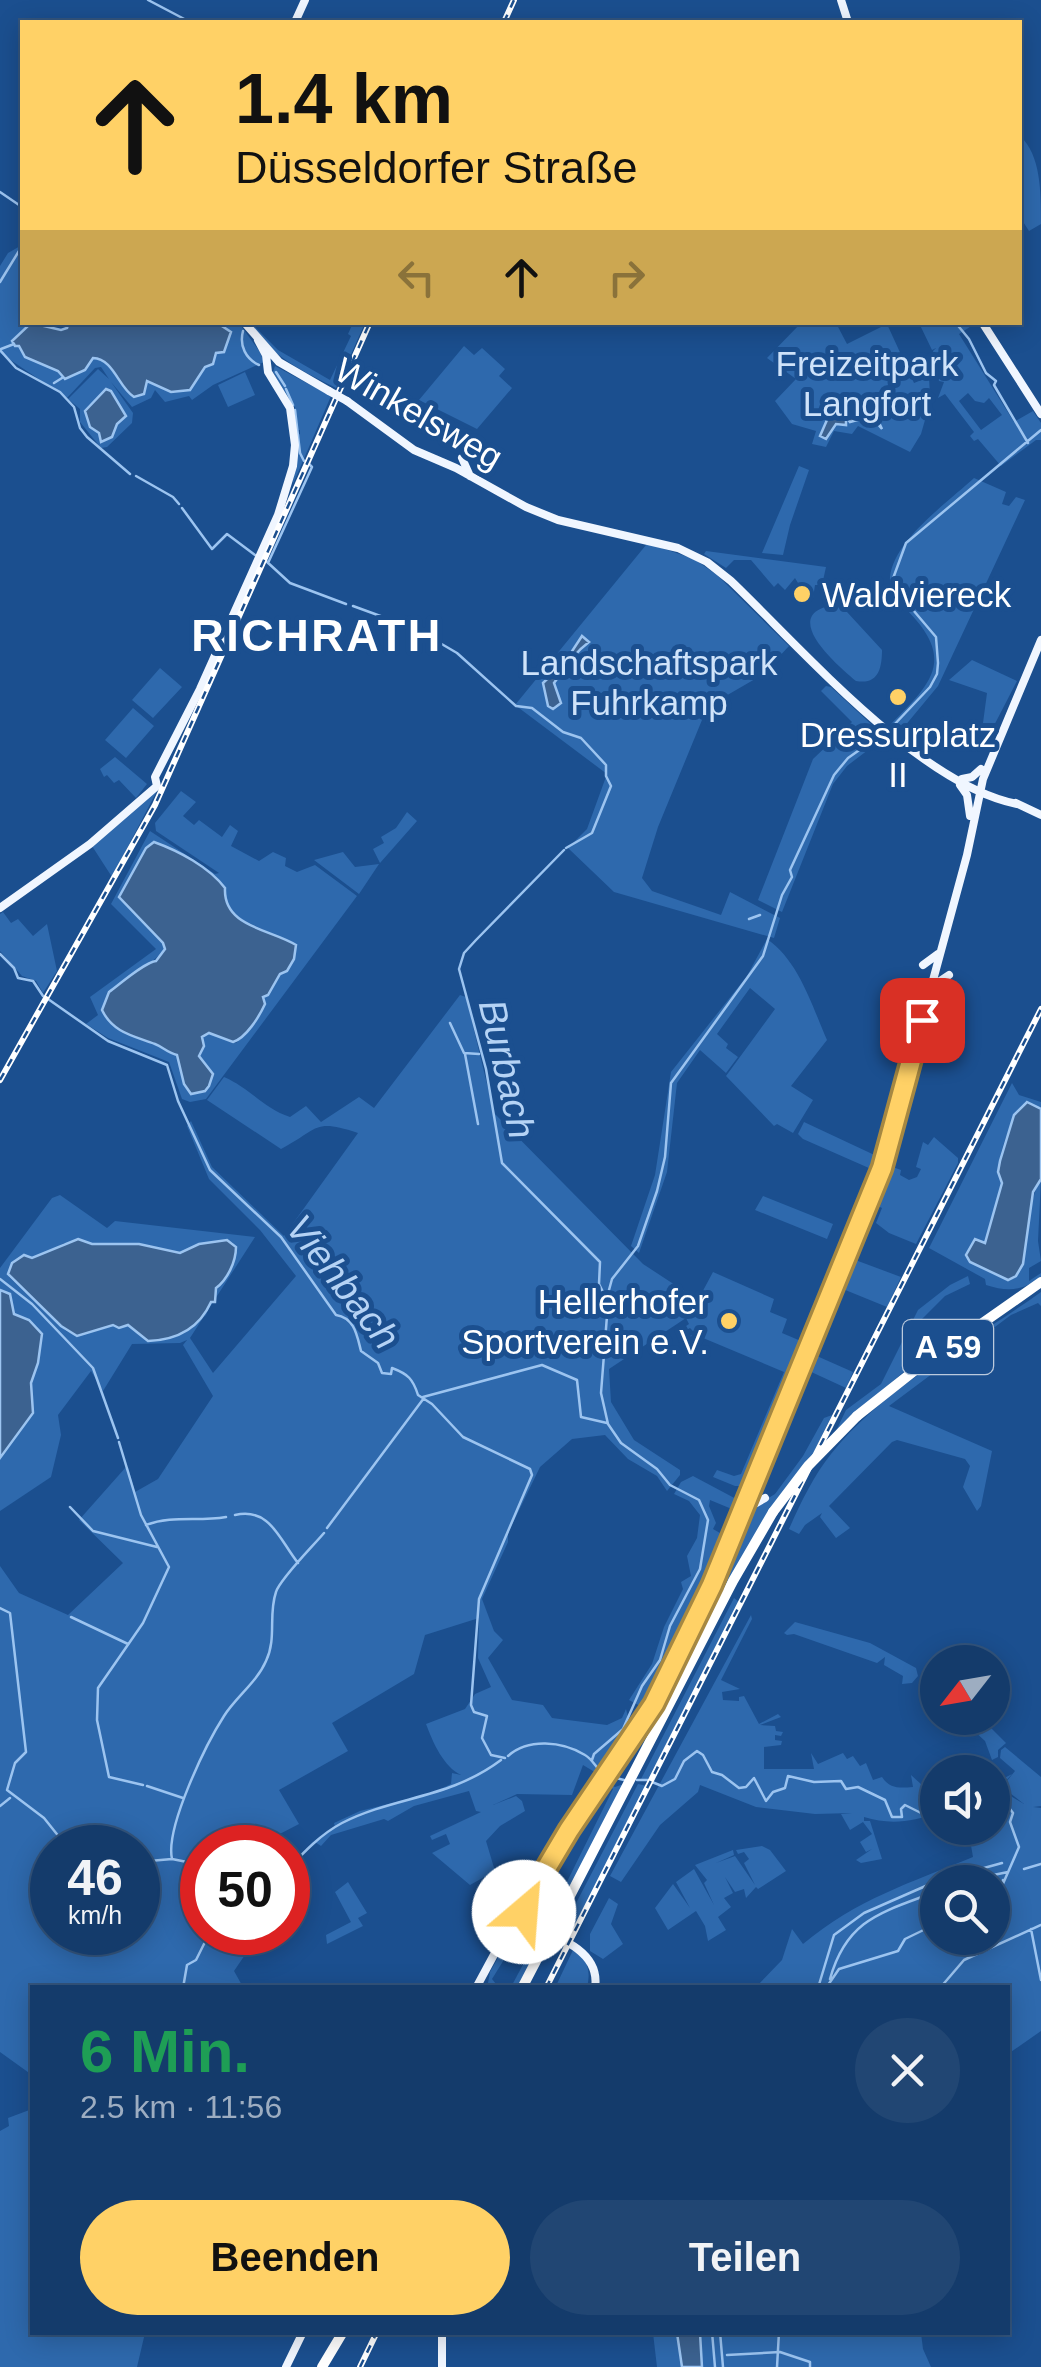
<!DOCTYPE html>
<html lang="de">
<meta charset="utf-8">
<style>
:root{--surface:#143b6b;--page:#214673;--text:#f1f3f6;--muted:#9dadc1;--line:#33557e;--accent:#ffd166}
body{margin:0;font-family:Arial,sans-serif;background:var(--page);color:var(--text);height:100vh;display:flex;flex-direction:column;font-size:38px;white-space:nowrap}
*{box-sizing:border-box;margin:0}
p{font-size:32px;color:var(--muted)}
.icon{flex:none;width:55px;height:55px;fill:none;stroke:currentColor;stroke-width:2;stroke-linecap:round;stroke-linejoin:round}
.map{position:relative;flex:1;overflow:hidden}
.drawer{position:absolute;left:30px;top:1985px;width:980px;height:350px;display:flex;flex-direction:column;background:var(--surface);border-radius:0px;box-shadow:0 5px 25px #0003,0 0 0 2px var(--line)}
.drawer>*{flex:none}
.guide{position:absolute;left:20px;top:20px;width:1002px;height:305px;border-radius:0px;box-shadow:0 5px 25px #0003,0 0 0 2px var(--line);background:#ffd166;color:#111;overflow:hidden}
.needle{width:65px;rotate:239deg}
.buttons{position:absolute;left:920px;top:1645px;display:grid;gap:20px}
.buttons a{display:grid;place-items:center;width:90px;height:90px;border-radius:50%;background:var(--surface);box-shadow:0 5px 25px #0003,0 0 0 2px var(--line);font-size:50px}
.speed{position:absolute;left:30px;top:1825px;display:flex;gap:20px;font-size:50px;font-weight:700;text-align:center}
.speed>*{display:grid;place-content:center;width:130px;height:130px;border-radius:50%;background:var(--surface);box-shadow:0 5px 25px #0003,0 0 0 2px var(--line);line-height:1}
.speed small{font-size:25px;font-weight:400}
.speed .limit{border:15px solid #d22;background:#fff;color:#111}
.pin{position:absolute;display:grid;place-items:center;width:85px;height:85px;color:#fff;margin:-42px;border-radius:20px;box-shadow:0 5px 15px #0006}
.me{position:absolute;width:110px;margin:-55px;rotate:27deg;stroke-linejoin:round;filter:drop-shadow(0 0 8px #0008)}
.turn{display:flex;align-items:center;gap:35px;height:210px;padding:0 50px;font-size:45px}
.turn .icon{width:130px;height:130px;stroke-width:2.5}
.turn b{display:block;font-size:70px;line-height:85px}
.lanes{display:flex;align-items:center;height:95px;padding:0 50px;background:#0003;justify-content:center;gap:50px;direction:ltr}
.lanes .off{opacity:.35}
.round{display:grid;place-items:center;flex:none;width:105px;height:105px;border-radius:52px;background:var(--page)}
.head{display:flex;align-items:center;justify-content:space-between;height:170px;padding:0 50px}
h1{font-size:60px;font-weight:800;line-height:75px;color:#1e9e55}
.primary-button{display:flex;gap:20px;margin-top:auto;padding:20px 50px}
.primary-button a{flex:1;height:115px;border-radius:60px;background:var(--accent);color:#111;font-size:40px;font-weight:800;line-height:115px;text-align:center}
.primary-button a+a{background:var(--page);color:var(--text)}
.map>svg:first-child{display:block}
</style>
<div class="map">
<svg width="1041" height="2367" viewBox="0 0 1041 2367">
<rect width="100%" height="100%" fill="#1b4f8f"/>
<path fill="#2e69ad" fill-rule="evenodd" d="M1020 136C1041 155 1041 192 1041 224L1029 231 1020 217Z
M22 245V322L31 323 17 335 19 345 59 371 63 379C79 378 84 366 95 358 114 363 118 387 134 397L144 394 146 381 171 392 190 390 216 353 224 352 230 332 221 326 222 323H239L260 352 264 362 213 385 192 400 189 396 165 402 155 390 151 398 132 407 111 382 133 413 132 423 107 447 101 448 80 422V409L68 399 98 369 109 379 101 367 95 368 67 398 0 353V266L8 253Z
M251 323 278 350 330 380 351 336 348 334 353 323H365L336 388C304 372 269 356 251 323Z
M801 323H836L847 344 887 324 914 383 929 377 930 396 924 397 922 405 929 406 921 434 910 452 858 426 852 434 834 431 826 447 812 444 816 431 792 424 775 401 796 379 767 358Z
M919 323H976L959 334 1014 422 1033 411 1041 423V440H1036L1001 466 978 439 974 441 970 436 974 432 945 394 938 398 944 382 939 381 933 351 936 348 932 350ZM968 393 975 401 984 403 989 398 1002 415 981 430 959 401Z
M464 346 474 355 482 348 505 369 499 376 512 388 477 429 419 400Z
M275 366 331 396 293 484 297 435 300 434V430H296L295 407 291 405 273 372Z
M245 372 255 395 228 407 218 385Z
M799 466 809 470 790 525 783 555 762 553Z
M974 478 1006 492 1002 504 1009 506 1016 497 1025 500 938 686 899 733 890 725C932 683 956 660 907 610 898 600 889 592 890 577 894 540 948 502 974 478Z
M650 544 694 559 717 575 789 646 762 675 724 697 702 720 658 827 642 878 652 891 721 915 730 892 780 918 774 938 614 892 568 848 587 829 607 774 515 705 646 545Z
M706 551 826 567 822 585H815L813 598 805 605 791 591 798 583 795 578 785 590 778 583 774 587 751 560H734L726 568 704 554Z
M834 605 847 612 882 650C882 669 878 685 856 681 838 666 777 614 834 605Z
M972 660 1017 681 986 741 981 738 987 693 949 680Z
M160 668 182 687 153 718 132 700Z
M826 686 831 687 885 737 847 766 833 784 782 912 758 900 813 759 852 722 821 691Z
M133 708 154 726 126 758 105 740Z
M115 757 147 784 136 798 119 780 114 783 107 775 104 777 100 769Z
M159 787 112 877 92 846Z
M181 791 196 802 183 816 194 825 199 820 222 837 230 825 238 831 231 846 259 861 273 852 286 858 285 866 297 872 315 865 357 896 206 1099 190 1102 182 1099 169 1062 108 1038 86 1024 98 1015 90 997 156 949 111 904 150 831 215 874 219 873 156 831 155 823ZM154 842 199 865 209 875 232 915 296 945 294 959 287 971 280 974 268 995 263 997 265 1004C258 1018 248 1033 236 1043L208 1032 202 1037 198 1052 205 1091 191 1094 184 1084 177 1055C167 1052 163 1046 154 1043 140 1038 127 1036 114 1027L113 988C123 984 159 958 165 949L163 943 119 897 146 848Z
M407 812 417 821 380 863 373 849 384 843 381 837 396 828Z
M343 852 355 867 379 864 359 894 314 860Z
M3 912 11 923 18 919 33 936 47 924 57 971 43 993 36 981 22 976 0 951V914Z
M767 939C799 961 812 1006 827 1040L791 1086 813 1100 793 1133 777 1124 774 1126 726 1076 775 1009 750 988 717 1034 728 1044 726 1048 738 1057 726 1073 700 1050 677 1083 667 1172 639 1253 631 1246 655 1175 671 1072 747 976Z
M460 995 466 997 494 1113 643 1264 698 1300 713 1272 774 1299 770 1312 787 1319 782 1333 808 1344 746 1486H735L713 1477 717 1470 734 1476 741 1474 784 1372 696 1335 683 1344 681 1341 695 1333 690 1328 677 1335 676 1333 689 1324 686 1318 609 1369 611 1402 634 1440 680 1470V1475L667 1491 657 1476 628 1459 605 1435 572 1439 540 1467 508 1533V1542L482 1599 494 1631 503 1640 488 1658 512 1700 543 1705 552 1718 607 1725 622 1718 626 1709 630 1725 603 1777 583 1765 572 1795 517 1794 493 1805 516 1796 522 1801 525 1811 500 1826 486 1841 495 1871 470 1885 432 1853 450 1844 446 1834 432 1840 430 1836 481 1812 476 1811 469 1791 414 1806 388 1821 384 1819 331 1835 321 1846 315 1842 335 1827 334 1823 360 1811 432 1793 451 1784 452 1773 461 1775C444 1767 433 1743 426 1724L465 1709 475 1694 491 1687 478 1658 479 1618 425 1635 414 1674 332 1723 348 1751 279 1790 299 1824 272 1838V1843L254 1847 202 1848V1932L260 1933 234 1971 243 1987 32 1988V2075L0 2052V1566L19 1593 68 1615 123 1563 79 1520 126 1467H128L135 1492 158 1479 213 1396 183 1345 187 1340 180 1343 132 1344 103 1391 91 1371 58 1415 61 1435 51 1477 0 1511V1268L52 1198 60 1195 107 1228 115 1221 255 1237 190 1338 213 1373 296 1276 260 1230 209 1179 187 1126 191 1121 212 1167 284 1236 358 1133C313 1118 319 1129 281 1149L207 1100 224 1077C250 1088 264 1109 290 1117L306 1106 321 1122 359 1097 374 1108ZM232 1242 236 1248 229 1272 216 1287 206 1315 191 1329 158 1341H149L128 1325H113L77 1336 66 1331 9 1277 12 1263 45 1254 64 1243 139 1244 180 1253 199 1244ZM52 1848H138V1932H52Z
M1012 1083 1019 1095 1041 1102V1109L1027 1102C1012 1118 1001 1144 999 1166 998 1175 1003 1180 1001 1189 997 1208 991 1226 985 1243L973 1241 970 1262 999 1277 1013 1279C1032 1249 1023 1210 1041 1179L1038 1241 1041 1261 1029 1268V1281L1041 1273V1277C1022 1291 1008 1292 986 1285L985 1279 929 1248Z
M804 1122 883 1159 878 1172 803 1139 798 1134Z
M934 1137 958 1158V1163L916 1244 889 1233 876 1223 882 1208 872 1203 887 1165 901 1170 900 1175 909 1180 917 1177 921 1169 916 1167 923 1142 928 1145Z
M763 1196 833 1224 827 1239 755 1210Z
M850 1258 901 1277 887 1307 838 1287Z
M968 1276 970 1284 945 1296 919 1322 922 1352 916 1361 836 1431 846 1410 881 1384 918 1310 950 1285Z
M1041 1292V1306L1038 1303 1011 1315 889 1406 992 1451 981 1506 977 1511 963 1487 970 1466 965 1459 897 1440 892 1442 829 1506 850 1528 836 1538 820 1517 822 1513 805 1525 799 1534 789 1529C800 1504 814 1475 831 1454 883 1388 973 1341 1041 1292Z
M810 1353 853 1372 846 1388 807 1370 781 1431 778 1430Z
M832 1415 813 1454 729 1581 721 1578 749 1510 775 1494 803 1456 824 1418Z
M693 1476 740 1501 739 1512 710 1500 709 1506 716 1523 713 1529 720 1533 717 1543 728 1541 721 1557 717 1555 693 1606 699 1610 650 1705 644 1708 629 1700 652 1664 664 1627 683 1589 681 1582 691 1576 687 1556 697 1538 700 1515 689 1501 674 1494 681 1482Z
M734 1598 739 1602 650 1780 641 1779Z
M751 1615 752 1619 721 1680 740 1689 722 1692 723 1700 739 1701V1697L744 1696 759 1724 778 1714 781 1717 760 1725 775 1726 776 1731 783 1732 781 1736 775 1735V1740L782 1741 781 1745 764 1747V1769H814L811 1753 818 1764 843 1753 847 1759 853 1756 860 1766 866 1763 873 1780 882 1777C890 1789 899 1788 913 1787L911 1775 922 1785 937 1778V1813C913 1822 889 1825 864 1817V1821H870L882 1859 861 1863 856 1860 872 1849 866 1852 860 1842 872 1834 863 1822 850 1830 841 1814 852 1813 815 1814 756 1807 700 1785 698 1792 660 1825 621 1882 610 1876Z
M795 1622 870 1643 916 1668 918 1676 912 1683 902 1684 903 1676 884 1665 885 1657 877 1663 794 1634 787 1635 784 1633Z
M960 1718H981L1006 1743 998 1750V1757L992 1760 985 1741Z
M1005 1747 1041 1777V1806L1033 1807 1041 1808V2031L1008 2054V1988L756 1987 782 1960 792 1929 803 1944C857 1899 910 1883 973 1857L968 1828H992L993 1784 1012 1774 999 1789 1024 1804 1002 1787 1015 1771 1000 1758 1001 1750ZM938 1882H992V1938H938Z
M605 1783 615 1787 624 1784 549 1928 535 1921 533 1913 537 1905 538 1910 541 1908 536 1918 547 1922 613 1789Z
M638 1784 647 1786 569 1938 560 1934Z
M762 1846 770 1850 786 1871 758 1889 756 1887 746 1898 744 1889 735 1892 725 1877 733 1893 724 1898 731 1907 718 1917 726 1930 708 1941 705 1926 696 1911 668 1930 655 1908 673 1884 690 1908 676 1882 694 1869 714 1905 704 1883 707 1880 695 1865 733 1850 734 1855 716 1863 735 1856 755 1885 744 1863 749 1859 744 1852 738 1854 736 1850Z
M348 1882 367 1913 358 1918 363 1926 327 1944 326 1935 351 1922 335 1892Z
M609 1898 618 1904 611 1924 623 1944 603 1959 590 1951V1934Z
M517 1924 545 1935 518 1987H511L534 1944 517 1934 509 1947 521 1953 519 1956 510 1950 492 1979 496 1984 488 1983 490 1972Z
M573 1950C588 1959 591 1971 587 1987L555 1988Z
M32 2109V2332L145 2333 137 2367H0V2131L9 2126 8 2118Z
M653 2333H677L682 2367H657Z
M700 2333H921L923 2349 931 2367H702Z"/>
<path fill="#3c6290" stroke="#9cc4f0" stroke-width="2.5" d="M31 323 61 330 67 328 69 322H222V326L231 332 224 352 216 353 213 364 205 367 190 390 171 392 147 381 144 394 134 397C118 387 114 359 93 358L85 370 65 379 58 371 25 357 19 346H15L12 341Z
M106 389 111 391 126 416 117 424 112 437 101 442 99 433 90 427 85 411Z
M836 400 845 407 873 410 882 429 871 416 862 414 861 419 850 422 846 417V425L836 424 826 439 820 436 830 413 829 406Z
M582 636 589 642C574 653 565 668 554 683L561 703 553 709 548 706 543 683 565 662Z
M154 842C179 851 209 867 225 888 223 927 270 929 296 945L294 959 287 971 280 974 268 995 263 997 265 1004C259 1017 246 1038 233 1042L209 1033 202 1037 204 1046 199 1056 213 1074 209 1086 205 1091 191 1094 184 1084 177 1055C168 1053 163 1047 155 1044 134 1036 113 1033 102 1010L109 992C120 984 145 962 156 961L165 949 163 943 119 897 146 848Z
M1027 1102 1041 1109V1179L1033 1192 1023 1264 1016 1276 1008 1280 970 1262 966 1255 975 1239 985 1243 1002 1183 998 1172 1000 1161 1014 1115Z
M78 1239 92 1244H139L180 1253 199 1244 227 1240 236 1247C236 1262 227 1280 216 1288L215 1302H211C199 1329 177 1340 148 1341L128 1325 119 1328 113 1325 77 1336 61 1326 8 1274 12 1263 24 1255 32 1258Z
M0 1290 10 1294 14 1314 29 1320 42 1334 38 1363 31 1383 33 1413 0 1458Z
M677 2333H700L702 2367H682Z"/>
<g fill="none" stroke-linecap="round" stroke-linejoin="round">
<path stroke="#9cc4f0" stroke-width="2.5" d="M148 0 190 22
M245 22H249
M0 192 22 207
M0 282 22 246
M955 322 969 339 986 373 996 381 994 385 1028 443
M243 331C239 346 246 359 259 365
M1 349 14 344
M0 350 16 368 60 392 74 407 80 428 87 437 130 474
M276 372 285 386
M54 383 62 378
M286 389 293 405
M295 410 300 453 304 461
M136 476 173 497 179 504
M182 508 212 549 227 534 255 555
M266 561 290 583 346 604
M268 563 312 467 308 463
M353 606 416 629 457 653 516 706 532 708 563 732 581 738 606 765V776L611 786 592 833 566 848
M892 727 930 687 937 674 938 663 936 637 891 584 906 543 1041 430
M564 850 476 940 464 953 459 969 486 1069 502 1163 600 1262 599 1284 606 1298
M749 919 760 915
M0 954 14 968 18 978 33 981 43 996
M48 999 108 1041 167 1065 178 1101 210 1170 281 1237 336 1315C355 1318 357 1336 361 1351L378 1363 382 1373 391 1374 392 1368C408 1374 413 1379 418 1395L432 1404 463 1437 530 1469 532 1475 479 1599 471 1705 474 1712 487 1716 482 1738 491 1755 505 1758
M450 1023 464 1053 479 1054
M465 1054 478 1124
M0 1279 32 1304 93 1368 118 1438
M423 1397 542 1365 577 1380 581 1417 607 1423
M119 1442 141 1515 169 1567 143 1623 98 1688 97 1720 109 1777 143 1785
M70 1507 93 1531 157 1547
M235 1515C270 1507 279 1539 298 1563
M146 1525C173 1515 198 1522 226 1517
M327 1528 424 1398
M0 1608 10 1613 26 1752 15 1763 7 1790 44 1818 68 1848
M71 1617 128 1644
M508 1756C528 1738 562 1741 585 1755 592 1759 595 1766 601 1772
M592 1760 594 1754 623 1729 642 1686 660 1660 670 1626 700 1569 708 1520 699 1500 670 1485 657 1469 621 1443 608 1424 601 1393 609 1290 612 1279 638 1246 657 1191 665 1157 671 1083 763 956 782 895 792 877 790 870 834 775 848 758 885 732
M608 1776 624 1780
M637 1780H647L662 1786 675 1779 684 1761 697 1751 703 1755 712 1772 722 1775 739 1788 746 1787 754 1778 766 1801 773 1792 785 1788 788 1776 814 1782 841 1781 846 1789 858 1787 885 1800 892 1817H902L901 1809 905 1805 921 1813 930 1802 938 1804
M147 1786 183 1798
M992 1805H1007L1013 1813 1010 1822 1019 1847 1002 1886 1004 1898 992 1902
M0 1806 10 1798
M172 1859C165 1828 206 1744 224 1716 236 1697 257 1682 266 1661 277 1638 268 1615 276 1592 280 1579 313 1546 324 1533
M138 1862 172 1859 202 1865
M288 1869C304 1852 321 1834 342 1823 395 1796 449 1799 501 1760
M1024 1869 1041 1864
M959 1882 1008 1872
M995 1899 1003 1880
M1031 1929 1041 1980
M830 1979C847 1918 883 1912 938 1891
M183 1988 187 1965 196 1960 210 1932
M818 1988 834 1935 864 1913 937 1881 1002 1863
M826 1988 839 1969 898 1951 905 1939 938 1923
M940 1988 964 1960 1041 1925
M712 2332 715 2367
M720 2332 723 2367
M727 2355 780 2352 810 2362V2367
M777 2367 779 2332"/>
<path stroke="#f0f6ff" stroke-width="8" d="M841 0 848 22
M295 22 305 0
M244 322 279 362 329 391
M982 322 1041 414
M347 401 414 450 456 468 526 507 558 520 678 548 707 562 731 581C803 650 920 785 1017 804
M462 458 470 476
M962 779 972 777 981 769
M960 785 967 795 970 816
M1016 803 1041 815
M0 908 90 844 157 786 155 777 200 689 278 515 293 466 295 445 290 408 268 372 266 355 258 340
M923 965 938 954
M934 985 949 975
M744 1510 765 1498
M525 1904 524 1912 529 1922
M512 1918C543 1933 602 1945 595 1988
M476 1988 537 1875 660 1692 712 1585 753 1481 882 1168 967 855 983 779 1041 640
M442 2332V2367
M286 2367 303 2332"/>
<path stroke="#fff" stroke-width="10" d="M857 1416 914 1371 1041 1282
M557 1921 733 1581 773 1512
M522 1988 546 1942
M322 2367 343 2332"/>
<g stroke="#fff" stroke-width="6">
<path id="rail" d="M504 22 514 0
M0 1080 155 805 370 322
M546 1988 1041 1009
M360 2367 377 2332"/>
</g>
<use href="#rail" stroke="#1b4f8f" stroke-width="2.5" stroke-dasharray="8" stroke-linecap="butt"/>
<path stroke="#f0f6ff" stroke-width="8" d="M329 391 347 401"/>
<path stroke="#fff" stroke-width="10" d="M773 1512 808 1466 857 1416
M546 1942 557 1921"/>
</g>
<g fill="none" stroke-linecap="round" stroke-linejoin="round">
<g stroke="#a68842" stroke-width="25">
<path id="route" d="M524 1912 525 1904 569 1830 654 1704 712 1585 882 1168 922 1020"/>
</g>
<use href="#route" stroke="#ffd166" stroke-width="18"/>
</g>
<g fill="#ffd166" stroke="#1b4f8f" stroke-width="4">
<circle cx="802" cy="594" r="10"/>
<circle cx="898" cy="697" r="10"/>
<circle cx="729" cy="1321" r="10"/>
</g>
<g text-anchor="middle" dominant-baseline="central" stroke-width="10" stroke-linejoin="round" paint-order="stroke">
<rect fill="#1b4f8f" stroke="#bbcadd" stroke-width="2.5" x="903" y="1320" width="90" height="54" rx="8"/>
<g font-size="32" font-weight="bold" fill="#fff">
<text x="948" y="1347">A 59</text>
</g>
<g font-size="35" fill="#cfe3fa" stroke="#1b4f8f">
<text x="867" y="363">Freizeitpark<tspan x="867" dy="40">Langfort</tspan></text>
<text x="649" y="662">Landschaftspark<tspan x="649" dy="40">Fuhrkamp</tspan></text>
</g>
<g font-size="35" fill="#fff" stroke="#1b4f8f">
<text transform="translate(419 413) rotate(30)">Winkelsweg</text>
</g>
<g font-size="35" fill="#fff" stroke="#1b4f8f" text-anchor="start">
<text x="822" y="594">Waldviereck</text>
<text x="898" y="734" text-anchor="middle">Dressurplatz<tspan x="898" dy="40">II</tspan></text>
<text x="709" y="1301" text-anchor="end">Hellerhofer<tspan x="709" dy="40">Sportverein e.V.</tspan></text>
</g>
<g font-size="38" font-style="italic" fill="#b5d3f5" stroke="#1b4f8f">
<text transform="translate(507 1069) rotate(77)">Burbach</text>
<text transform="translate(343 1282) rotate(52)">Viehbach</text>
</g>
<g font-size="45" font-weight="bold" letter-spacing="2.5" fill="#fff" stroke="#1b4f8f">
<text x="317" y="635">RICHRATH</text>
</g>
</g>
</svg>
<div class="buttons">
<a><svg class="needle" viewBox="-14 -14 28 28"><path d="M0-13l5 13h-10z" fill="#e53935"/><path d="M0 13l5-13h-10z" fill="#9dadc1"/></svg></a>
<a><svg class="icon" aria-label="sound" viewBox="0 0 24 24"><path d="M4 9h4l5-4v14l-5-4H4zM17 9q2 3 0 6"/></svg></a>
<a><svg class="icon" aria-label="search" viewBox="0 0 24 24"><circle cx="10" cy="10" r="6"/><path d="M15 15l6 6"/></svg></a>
</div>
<div class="speed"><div>46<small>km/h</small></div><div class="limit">50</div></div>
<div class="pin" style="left:922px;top:1020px;background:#d93025"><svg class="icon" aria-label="arrive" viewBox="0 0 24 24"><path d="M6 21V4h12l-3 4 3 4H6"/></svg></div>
<svg class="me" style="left:524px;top:1912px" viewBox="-20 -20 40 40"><circle r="19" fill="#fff"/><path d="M0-13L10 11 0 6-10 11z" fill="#ffd166"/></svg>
<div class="guide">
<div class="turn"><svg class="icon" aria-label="ahead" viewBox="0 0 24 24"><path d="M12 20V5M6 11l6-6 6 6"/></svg><div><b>1.4 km</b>Düsseldorfer Straße</div></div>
<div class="lanes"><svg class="icon off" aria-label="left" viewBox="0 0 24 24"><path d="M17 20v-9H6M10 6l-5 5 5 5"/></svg><svg class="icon" aria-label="ahead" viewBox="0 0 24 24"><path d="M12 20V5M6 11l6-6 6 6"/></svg><svg class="icon off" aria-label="right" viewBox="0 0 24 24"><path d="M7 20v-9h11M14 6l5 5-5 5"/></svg></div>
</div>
<section class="drawer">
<div class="head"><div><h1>6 Min.</h1><p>2.5 km · 11:56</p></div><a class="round"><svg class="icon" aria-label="close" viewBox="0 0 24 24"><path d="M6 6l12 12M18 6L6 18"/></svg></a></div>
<div class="primary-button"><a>Beenden</a><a>Teilen</a></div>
</section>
</div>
